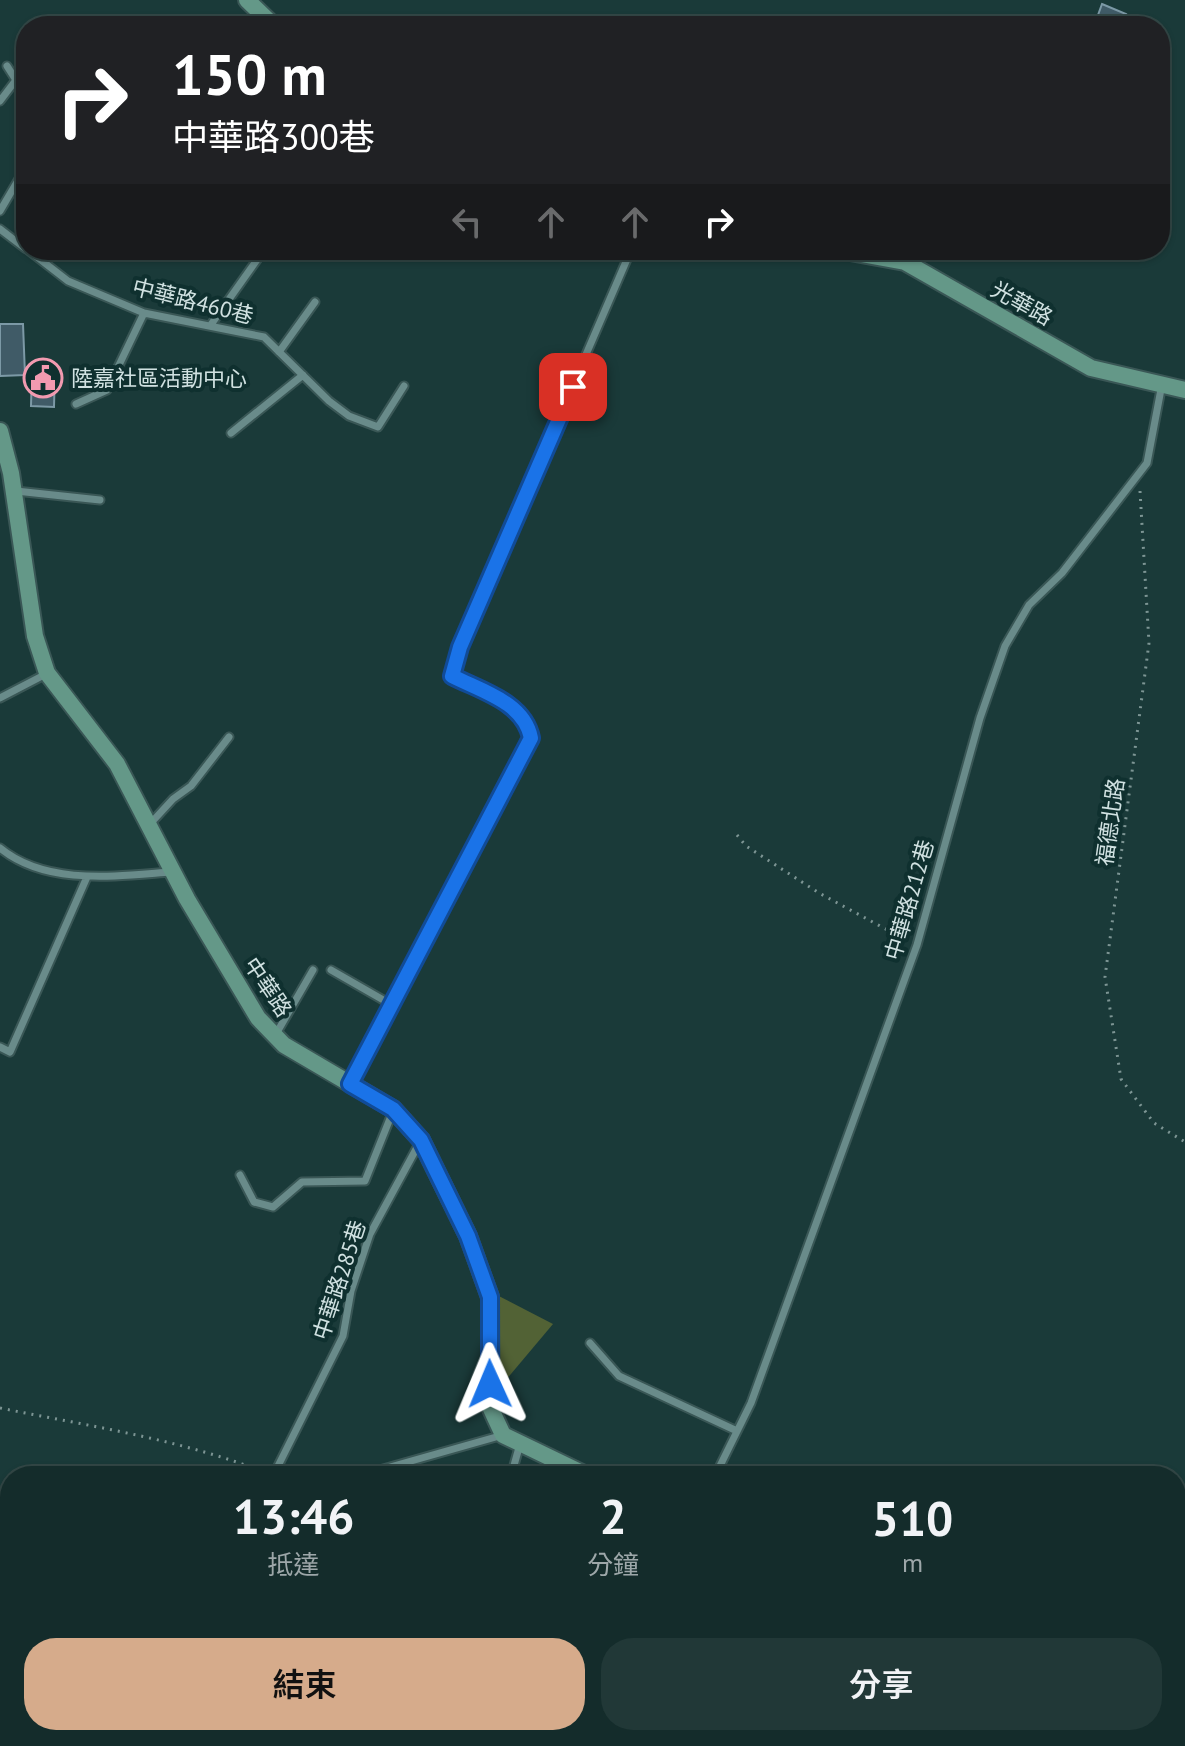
<!DOCTYPE html>
<html lang="zh-TW">
<meta charset="utf-8">
<style>
:root{--surface:#142c2b;--page:#213837;--text:#f1f3f6;--muted:#9da7a9;--line:#334847;--accent:#d6ab8b}
body{margin:0;font-family:"PT Sans","Noto Sans TC",sans-serif;background:var(--page);color:var(--text);height:100vh;display:flex;flex-direction:column;font-size:30px;white-space:nowrap}
*{box-sizing:border-box;margin:0}
p{font-size:26px;color:var(--muted)}
.icon{flex:none;width:44px;height:44px;fill:none;stroke:currentColor;stroke-width:2;stroke-linecap:round;stroke-linejoin:round}
.map{position:relative;flex:1;overflow:hidden}
.panel{position:absolute;left:0px;top:1466px;width:1186px;height:280px;display:flex;flex-direction:column;background:var(--surface);border-radius:32px 32px 0 0;box-shadow:0 2px 6px #0004,0 0 0 2px var(--line)}
.panel>*{flex:none}
.hud{position:absolute;left:16px;top:16px;width:1154px;height:244px;border-radius:32px;box-shadow:0 2px 6px #0004,0 0 0 2px var(--line);background:#202124;color:#fff;overflow:hidden}
.pin{position:absolute;display:grid;place-items:center;width:68px;height:68px;color:#fff;margin:-34px;border-radius:16px;box-shadow:0 4px 12px #0006}
.me{position:absolute;width:88px;margin:-44px;rotate:359deg;stroke-linejoin:round;filter:drop-shadow(0 0 6px #0008)}
.turn{display:flex;align-items:center;gap:28px;height:168px;padding:0 24px;font-size:36px}
.turn .icon{width:104px;height:104px;stroke-width:2.5}
.turn b{display:block;font-size:56px;line-height:68px}
.lanes{display:flex;align-items:center;height:76px;padding:0 24px;background:#0003;justify-content:center;gap:40px;direction:ltr}
.lanes .off{opacity:.35}
.eta{display:flex;justify-content:space-evenly;align-items:center;height:136px;text-align:center}
.eta b{font-size:48px;font-weight:600;line-height:56px}
.cta{display:flex;gap:16px;margin-top:auto;padding:16px 24px}
.cta a{flex:1;height:92px;border-radius:32px;background:var(--accent);color:#111;font-size:32px;font-weight:600;line-height:92px;text-align:center}
.cta a+a{background:var(--page);color:var(--text)}
.map>svg:first-child{display:block}
</style>
<div class="map">
<svg width="1185" height="1746" viewBox="0 0 1185 1746">
<rect width="100%" height="100%" fill="#1a3a39"/>
<path fill="#526235" d="M493 1293 553 1324 494 1394Z"/>
<path fill="#405b67" stroke="#7c99a6" stroke-width="2" d="M1102 4 1126 14 1121 26H1094Z
M0 324H23L25 375 0 376Z
M32 368H55L54 407 31 406Z"/>
<g fill="none" stroke-linecap="round" stroke-linejoin="round">
<g stroke="#3a5756" stroke-width="11">
<path id="lane" d="M7 66 16 80
M0 101 16 80 26 87
M0 211 23 172
M0 229 26 249
M28 250 68 281 144 313 264 337 329 401 349 416 378 427 404 386
M210 326 264 250
M279 352 315 302
M76 404 107 390 144 313
M231 433 303 375
M16 491 100 500
M0 698 46 674
M150 824 173 799 191 786 229 737
M0 848C46 886 116 876 171 872
M331 970 392 1005
M276 1034 313 970
M0 1047 10 1052 87 877
M351 1082 531 738C524 702 481 691 452 676L460 647 631 250
M240 1175 254 1202 273 1207 302 1182 365 1181 393 1111
M590 1343 619 1376 737 1431
M273 1476 343 1336 351 1291 370 1234 421 1140
M378 1476 383 1469 503 1435
M511 1476 520 1444
M715 1476 751 1403 917 945 980 718 1005 646 1029 605 1062 573 1147 463 1162 384
M509 1746 513 1736"/>
</g>
<g stroke="#3a5756" stroke-width="20">
<path id="secondary" d="M247 0 274 26
M839 250 905 262 1091 368 1185 390
M0 431 11 473 35 636 47 673 117 764 187 899 258 1018 284 1045 393 1109 421 1140 468 1236 490 1297 491 1409 503 1435 588 1476
M1013 1736 1020 1746"/>
</g>
<path stroke="#7d9594" stroke-width="3" stroke-dasharray="2 6" stroke-linecap="butt" d="M1140 491 1149 643 1105 977 1121 1079 1154 1123 1185 1142
M737 835 746 846 819 893 906 940
M0 1408C89 1426 179 1439 264 1472
M1176 1609H1185
M1064 1746 1066 1736
M1163 1746 1164 1743"/>
<use href="#lane" stroke="#698b8a" stroke-width="7"/>
<use href="#secondary" stroke="#649888" stroke-width="16"/>
</g>
<g fill="none" stroke-linecap="round" stroke-linejoin="round">
<g stroke="#114b97" stroke-width="20">
<path id="route" d="M490 1384V1297L468 1236 421 1140 393 1109 350 1084 531 738C524 702 481 691 452 676L460 647 573 387"/>
</g>
<use href="#route" stroke="#1a73e8" stroke-width="14"/>
</g>
<defs>
<g id="civic-ring" transform="scale(2)"><circle r="9.5" fill="#0f302f" stroke="#f29ab0" stroke-width="1.5"/><path d="M-.6-6.5H3V-4.5H.6V-3L4-1V1h2V6H-6V1h2V-1L-.6-3ZM-1.2 2.5V6h2.4V2.5Z" fill="#f29ab0"/></g>
</defs>
<g fill-rule="evenodd">
<use href="#civic-ring" x="43" y="378"/>
</g>
<g text-anchor="middle" dominant-baseline="central" stroke-width="8" stroke-linejoin="round" paint-order="stroke">
<g font-size="22" fill="#d0e1e1" stroke="#0f302f">
<text transform="translate(193 301) rotate(14)">中華路460巷</text>
<text transform="translate(1022 303) rotate(29)">光華路</text>
<text transform="translate(1110 822) rotate(-82)">福德北路</text>
<text transform="translate(909 900) rotate(-74)">中華路212巷</text>
<text transform="translate(268 987) rotate(56)">中華路</text>
<text transform="translate(339 1280) rotate(-72)">中華路285巷</text>
</g>
<g font-size="22" fill="#d0e1e1" stroke="#0f302f" text-anchor="start">
<text x="71" y="378">陸嘉社區活動中心</text>
</g>
</g>
</svg>
<div class="pin" style="left:573px;top:387px;background:#d93025"><svg class="icon" aria-label="arrive" viewBox="0 0 24 24"><path d="M6 21V4h12l-3 4 3 4H6"/></svg></div>
<svg class="me" style="left:490px;top:1384px" viewBox="-20 -20 40 40"><path d="M0-17L14 15 0 8-14 15z" fill="#1a73e8" stroke="#fff" stroke-width="4"/></svg>
<div class="hud">
<div class="turn"><svg class="icon" aria-label="right" viewBox="0 0 24 24"><path d="M7 20v-9h11M14 6l5 5-5 5"/></svg><div><b>150 m</b>中華路300巷</div></div>
<div class="lanes"><svg class="icon off" aria-label="left" viewBox="0 0 24 24"><path d="M17 20v-9H6M10 6l-5 5 5 5"/></svg><svg class="icon off" aria-label="ahead" viewBox="0 0 24 24"><path d="M12 20V5M6 11l6-6 6 6"/></svg><svg class="icon off" aria-label="ahead" viewBox="0 0 24 24"><path d="M12 20V5M6 11l6-6 6 6"/></svg><svg class="icon" aria-label="right" viewBox="0 0 24 24"><path d="M7 20v-9h11M14 6l5 5-5 5"/></svg></div>
</div>
<section class="panel">
<div class="eta">
<div><b>13:46</b><p>抵達</p></div>
<div><b>2</b><p>分鐘</p></div>
<div><b>510</b><p>m</p></div>
</div>
<div class="cta"><a>結束</a><a>分享</a></div>
</section>
</div>
